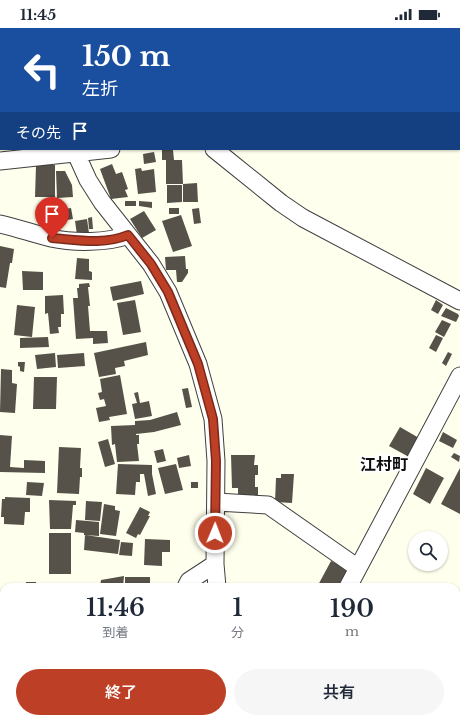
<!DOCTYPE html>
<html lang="ja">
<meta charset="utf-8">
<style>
:root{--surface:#fff;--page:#f6f6f7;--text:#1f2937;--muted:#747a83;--accent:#bc3f26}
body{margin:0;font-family:"Libre Baskerville","Noto Sans JP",serif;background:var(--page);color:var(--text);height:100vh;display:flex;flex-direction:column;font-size:15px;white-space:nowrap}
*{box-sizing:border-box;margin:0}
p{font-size:13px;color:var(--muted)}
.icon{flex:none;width:22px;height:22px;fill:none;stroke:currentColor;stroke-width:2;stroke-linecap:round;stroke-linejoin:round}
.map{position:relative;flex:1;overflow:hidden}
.drawer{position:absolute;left:0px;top:555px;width:460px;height:140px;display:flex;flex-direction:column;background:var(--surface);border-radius:12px 12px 0 0;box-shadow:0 1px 3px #0004}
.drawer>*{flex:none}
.banner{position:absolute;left:0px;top:0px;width:460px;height:122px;box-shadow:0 1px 3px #0004;background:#1a4fa0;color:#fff;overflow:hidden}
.tools{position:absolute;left:408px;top:503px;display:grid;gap:8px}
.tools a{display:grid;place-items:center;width:40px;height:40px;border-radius:50%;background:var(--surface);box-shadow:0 1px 3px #0004;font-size:20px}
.pin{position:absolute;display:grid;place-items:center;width:34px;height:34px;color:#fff;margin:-41px -17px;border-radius:50% 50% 50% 0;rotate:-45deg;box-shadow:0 0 4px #0007}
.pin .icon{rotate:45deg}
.me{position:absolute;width:44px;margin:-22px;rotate:1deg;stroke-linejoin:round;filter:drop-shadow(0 0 3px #0008)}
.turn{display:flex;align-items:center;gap:14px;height:84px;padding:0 16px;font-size:18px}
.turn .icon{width:52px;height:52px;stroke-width:2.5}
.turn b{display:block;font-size:28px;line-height:34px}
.then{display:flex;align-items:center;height:38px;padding:0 16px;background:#0003;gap:8px;font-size:15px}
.eta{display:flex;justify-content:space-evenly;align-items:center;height:68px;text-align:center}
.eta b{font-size:24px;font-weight:600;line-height:28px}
.button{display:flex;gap:8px;margin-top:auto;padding:8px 16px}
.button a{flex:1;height:46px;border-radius:24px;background:var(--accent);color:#fff;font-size:16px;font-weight:600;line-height:46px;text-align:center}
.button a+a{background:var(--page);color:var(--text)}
.status{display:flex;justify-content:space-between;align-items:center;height:28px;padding:0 20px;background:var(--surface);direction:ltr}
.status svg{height:11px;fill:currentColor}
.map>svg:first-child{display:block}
</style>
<div class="status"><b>11:45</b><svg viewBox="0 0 49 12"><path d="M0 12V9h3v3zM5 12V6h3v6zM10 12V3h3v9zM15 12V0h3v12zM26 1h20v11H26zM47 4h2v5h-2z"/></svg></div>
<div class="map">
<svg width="460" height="695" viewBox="0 0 460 695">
<rect width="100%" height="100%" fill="#ffffed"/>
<path fill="#565149" d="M162 122H173L174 132H182L183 156 197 155 198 174H183V156H166V132H162Z
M154 124 156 134 144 136 143 126Z
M112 136 116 146 122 144 128 161 125 162 128 169 111 171 100 141Z
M36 137H55V169H35Z
M141 140 142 143 154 141 156 164 138 166 135 141Z
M56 143H65L72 157 73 169 57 170Z
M167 157H182V174L167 175Z
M45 173 55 176V178L59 179 55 200 38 196 43 175 45 176Z
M125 173H136V178H125Z
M139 173 152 174V180L139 178Z
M71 180 73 191 61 193 60 182Z
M169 180H179V186H169Z
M199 180 201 195 194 196 192 181Z
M144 183 156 202 142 210 130 191Z
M181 187 192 218 173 224 162 193Z
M92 189 93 201H89L88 190Z
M87 191 89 205 77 207 75 193Z
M0 218 14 221 12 235H10L6 260 0 259Z
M185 228 186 241H188V245L182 254H177L176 242H166L165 229Z
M77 230 89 231V243L92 244V252L75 251Z
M22 243 43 244V262H23Z
M141 253 144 266 113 273 110 259Z
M89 255 90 259H88L90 278H88L90 303H107L108 315 93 316V310L76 311 73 270H78L77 260H79V256Z
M63 267 64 286H61V299H58L59 305 50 306 48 285 45 286V268Z
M135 272 141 304 123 307 117 275Z
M436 272 443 277 438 286 431 282Z
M17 277 35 279 32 309 14 307Z
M446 280 458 286 459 288 456 294 441 288Z
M442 292 451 296 444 309 435 304Z
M436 307 443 310 436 324 429 320Z
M48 309 49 319 20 320V310Z
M146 314 148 327 124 333 125 338 115 340 116 346 99 349 94 325Z
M448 324 452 326 446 338 442 335Z
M55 325 56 339 37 341 35 327Z
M84 325 85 338 58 340 57 327Z
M18 334H25L24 344 20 343V339L18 338Z
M1 341 12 342V355L17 356 15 385 0 384Z
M120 347 127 386 109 389 110 392 99 394 96 380 106 378 104 371 100 372 98 365 102 364 100 351Z
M34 349H57L56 381H33Z
M188 360 192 379 186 380 182 361Z
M138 364 140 375 149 373 152 388 135 391 132 376 137 375 134 365Z
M177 384 181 397 154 404 136 406V407H139V416H137L139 433 117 434 115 416 112 417 111 398 135 397V393L150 392Z
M400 399 419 410 409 429 389 418Z
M443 404 457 412 453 420 439 413Z
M0 407 12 408 10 439 24 440V432L45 433V445L0 444Z
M108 411 115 436 105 439 98 414Z
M59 419 81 420 80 440H82V449H80L79 466 57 465Z
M163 421 166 433 157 435 154 423Z
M454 425 460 428 459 434 451 429Z
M189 427 191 438 179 440 177 430Z
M231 427H255L254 437H258V447H255V459H258V468H238V460H232Z
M118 436 152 437V446L156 466 148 468 144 446H140V454H136L135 467 116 466Z
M176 436 183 462 165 466 158 440Z
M426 440 444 450 430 476 413 466Z
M460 440V486L441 476Z
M281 446H294L292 475 275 474 276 450H281Z
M27 454 44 455 42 468 26 467Z
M191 454H198V460H191Z
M5 469 30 470V484H25L24 497 4 496V489H1L2 471H5Z
M49 472 76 473V477H73L71 501H50Z
M86 473 102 474 100 493 85 492Z
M104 476 115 478V482L120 483 116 508 100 506Z
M140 479 150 484 148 488H150L140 507 138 506 136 510 126 505Z
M76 492 99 494V508L84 507V505L75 504Z
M49 505H71V546H49Z
M85 507 120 512 118 526 84 522Z
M145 511 170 512V524H162V538L144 537Z
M121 514 133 515 132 528 119 527Z
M331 533 350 543 342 559H317Z
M124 548 123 559H100L101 552Z
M125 549H150V557H125Z
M26 554H36V559H26Z
M2 564H4L3 599 0 598Z
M38 691H71L72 695H38Z
M104 691H122V695H104Z
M131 691H142V695H131Z"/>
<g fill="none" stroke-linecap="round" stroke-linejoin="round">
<g stroke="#404040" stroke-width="19">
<path id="minor" d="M40 0 41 1
M199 0V1
M74 121 88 152 102 174 151 236 168 264 198 336 213 391 216 433 215 536 217 559
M214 121 281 175 303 190 460 273
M0 133 111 121
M0 196C18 200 34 206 51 210 73 215 108 215 128 207
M216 474 268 477 358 540
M186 559 189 553 215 536
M348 559 460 348
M230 691V695
M165 695 166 691
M276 695 279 691"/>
</g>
<path stroke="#2f2f2f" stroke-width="2.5" stroke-dasharray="4 2" stroke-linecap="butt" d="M459 34 460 28"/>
<use href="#minor" stroke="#fff" stroke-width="17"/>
</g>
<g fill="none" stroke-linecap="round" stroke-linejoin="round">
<g stroke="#7a2919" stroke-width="10">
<path id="route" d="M52 210C78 212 104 217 128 207L151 236 168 264 198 336 213 391 216 433 215 505"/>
</g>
<use href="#route" stroke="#bc3f26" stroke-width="7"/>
</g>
<g text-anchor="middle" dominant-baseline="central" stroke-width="4" stroke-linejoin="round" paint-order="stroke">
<g font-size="16" font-weight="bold" fill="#0d0d0d" stroke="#fff">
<text x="384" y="436">江村町</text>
</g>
</g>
</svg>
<div class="tools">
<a><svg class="icon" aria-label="search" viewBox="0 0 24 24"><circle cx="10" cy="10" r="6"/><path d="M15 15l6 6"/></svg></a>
</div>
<div class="pin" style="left:52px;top:210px;background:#d93025"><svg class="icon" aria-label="arrive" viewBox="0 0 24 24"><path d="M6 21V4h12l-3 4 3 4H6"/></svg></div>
<svg class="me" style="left:215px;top:505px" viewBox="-20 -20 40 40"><circle r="17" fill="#bc3f26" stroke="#fff" stroke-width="3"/><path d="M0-11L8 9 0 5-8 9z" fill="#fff"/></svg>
<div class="banner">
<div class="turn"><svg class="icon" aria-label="left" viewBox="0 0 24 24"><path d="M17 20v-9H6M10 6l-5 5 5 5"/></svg><div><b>150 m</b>左折</div></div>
<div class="then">その先<svg class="icon" aria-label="arrive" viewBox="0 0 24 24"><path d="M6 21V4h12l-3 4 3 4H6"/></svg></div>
</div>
<section class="drawer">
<div class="eta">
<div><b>11:46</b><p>到着</p></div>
<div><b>1</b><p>分</p></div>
<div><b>190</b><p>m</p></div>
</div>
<div class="button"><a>終了</a><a>共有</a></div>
</section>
</div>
